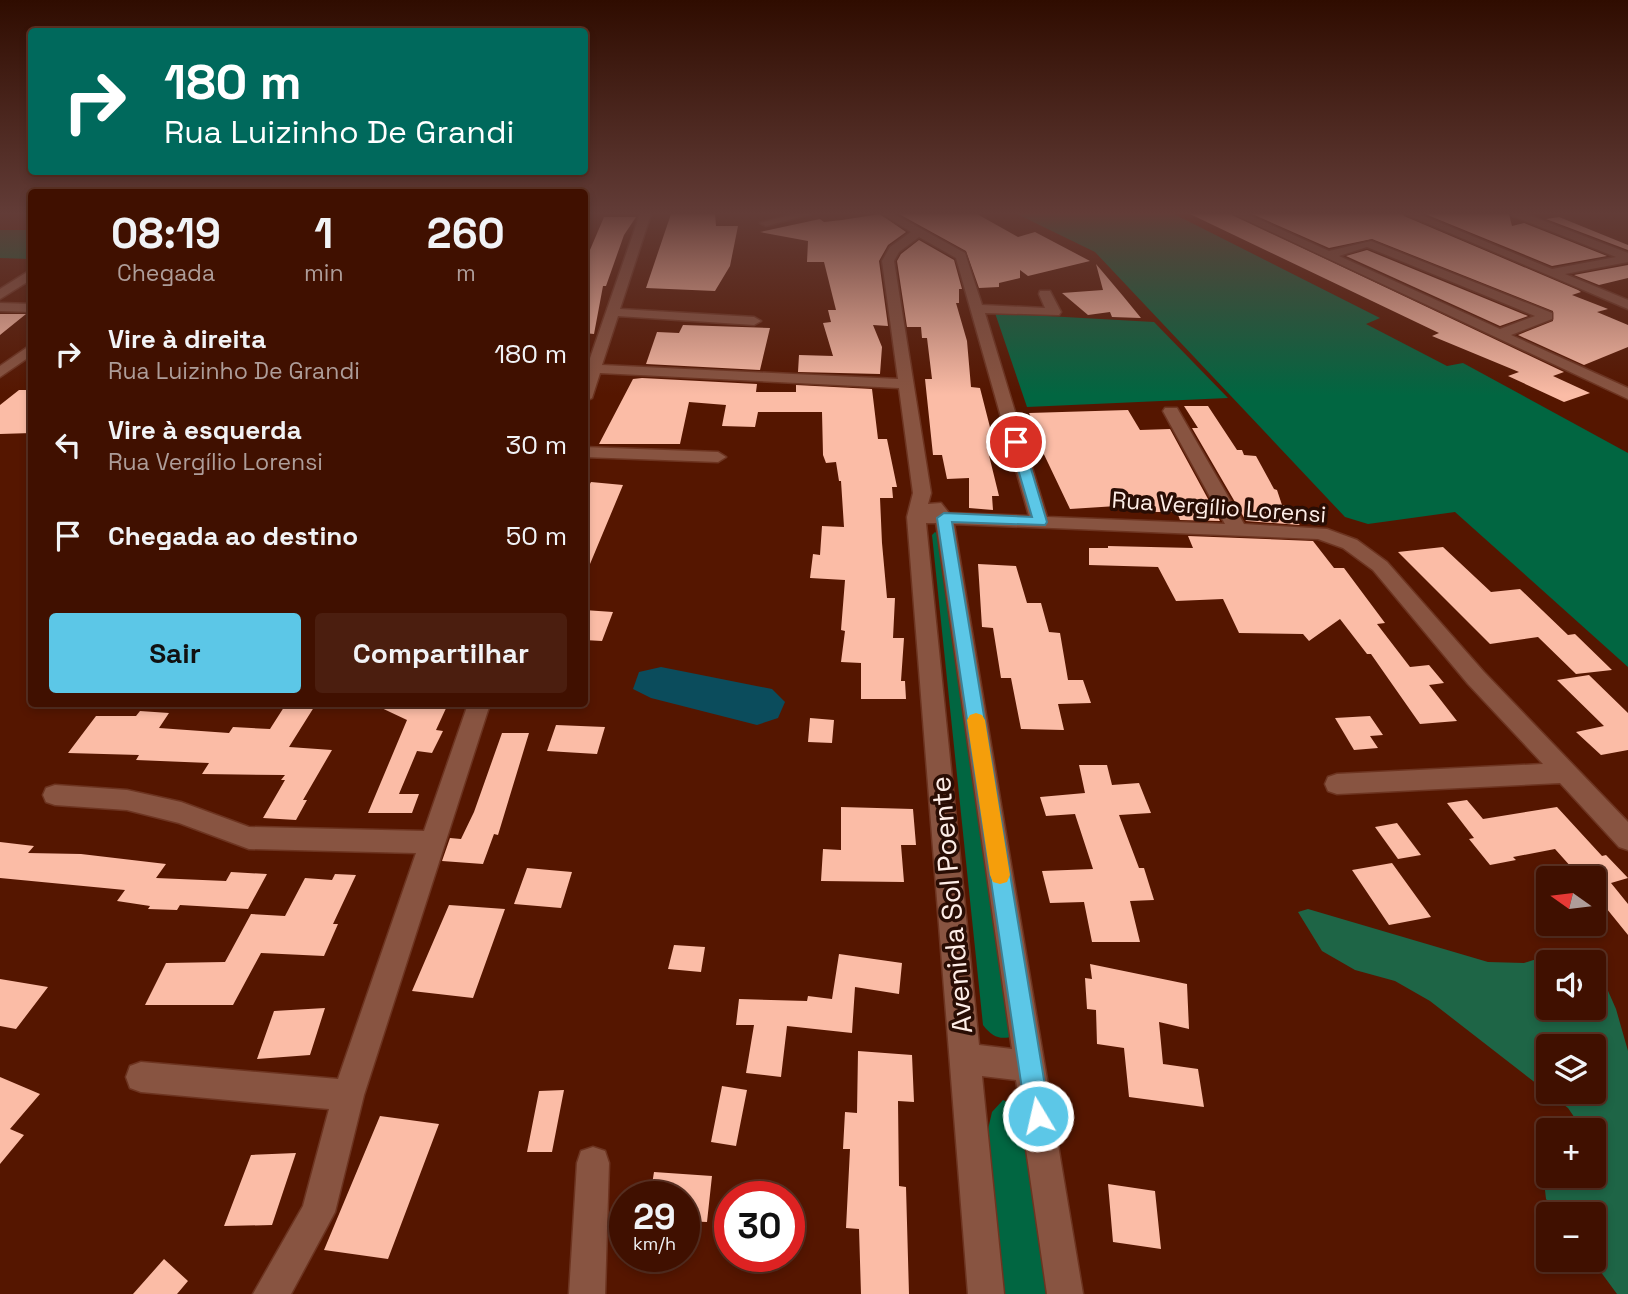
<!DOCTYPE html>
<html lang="pt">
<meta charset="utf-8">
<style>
:root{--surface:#401000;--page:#4b1e0f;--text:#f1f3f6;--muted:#ae9d99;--line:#593022;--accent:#5cc7e7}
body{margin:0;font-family:"Space Grotesk",sans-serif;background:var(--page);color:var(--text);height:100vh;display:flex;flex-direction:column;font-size:26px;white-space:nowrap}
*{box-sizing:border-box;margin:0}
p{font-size:23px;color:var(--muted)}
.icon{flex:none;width:38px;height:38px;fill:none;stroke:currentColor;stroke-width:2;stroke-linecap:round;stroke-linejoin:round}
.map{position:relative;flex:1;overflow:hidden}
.panel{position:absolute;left:28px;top:189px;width:560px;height:518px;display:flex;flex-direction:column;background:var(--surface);border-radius:7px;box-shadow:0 4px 10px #0003,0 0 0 2px var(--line)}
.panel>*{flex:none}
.top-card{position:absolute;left:28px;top:28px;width:560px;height:147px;border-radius:7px;box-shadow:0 4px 10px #0003,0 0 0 2px var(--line);background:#00695c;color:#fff;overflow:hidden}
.needle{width:46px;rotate:284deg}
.buttons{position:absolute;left:1536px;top:866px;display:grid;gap:14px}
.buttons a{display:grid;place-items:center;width:70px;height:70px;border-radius:7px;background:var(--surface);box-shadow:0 4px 10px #0003,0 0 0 2px var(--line);font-size:35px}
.speed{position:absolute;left:609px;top:1181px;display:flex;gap:14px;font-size:35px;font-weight:700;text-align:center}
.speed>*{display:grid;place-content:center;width:91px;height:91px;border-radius:50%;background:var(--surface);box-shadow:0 4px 10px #0003,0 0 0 2px var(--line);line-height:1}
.speed small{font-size:18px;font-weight:400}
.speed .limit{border:10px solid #d22;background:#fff;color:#111}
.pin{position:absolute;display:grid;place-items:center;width:60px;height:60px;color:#fff;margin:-30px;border:4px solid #fff;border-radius:50%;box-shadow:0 2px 7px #0007}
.me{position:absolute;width:77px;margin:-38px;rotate:351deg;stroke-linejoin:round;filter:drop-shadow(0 0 5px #0008)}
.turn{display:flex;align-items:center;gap:24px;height:147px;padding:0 21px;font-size:32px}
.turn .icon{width:91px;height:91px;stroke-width:2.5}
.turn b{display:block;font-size:49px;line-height:60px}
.eta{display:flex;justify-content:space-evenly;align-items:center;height:119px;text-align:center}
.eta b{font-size:42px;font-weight:700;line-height:49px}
.primary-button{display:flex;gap:14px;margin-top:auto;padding:14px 21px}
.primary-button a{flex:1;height:80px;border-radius:7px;background:var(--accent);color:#111;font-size:28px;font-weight:700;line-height:80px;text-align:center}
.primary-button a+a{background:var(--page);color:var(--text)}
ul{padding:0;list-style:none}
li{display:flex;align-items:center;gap:21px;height:91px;padding:0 21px}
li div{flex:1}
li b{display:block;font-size:26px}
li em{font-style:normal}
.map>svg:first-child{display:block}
</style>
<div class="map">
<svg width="1628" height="1294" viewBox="0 0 1628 1294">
<rect width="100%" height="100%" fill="#551600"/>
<path fill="#016641" d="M1017 214H1174L1380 318 1366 324 1447 366 1463 363 1628 453V667L1455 512 1368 524 1345 517 1095 252Z
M0 230H31V259L0 258Z
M995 313 1154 322 1228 398 1027 407Z
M935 532 939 534 1016 1036C1000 1040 993 1038 983 1025L932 535Z
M1003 1100 1016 1106 1024 1130 1046 1294H1000L986 1138 992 1112Z"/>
<path fill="#1e6546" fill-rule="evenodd" d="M1308 909 1488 962 1524 963 1559 952 1580 956 1587 962H1549V1008H1594V971L1605 984 1616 1009 1628 1051V1294H1617L1592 1260H1594V1214H1558L1546 1199 1543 1172 1549 1170V1176H1594V1162L1602 1160 1594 1147V1130H1583L1568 1108 1430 1001 1395 981 1355 970 1322 951 1298 912ZM1549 1046H1594V1092H1549Z"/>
<path fill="#0b4c5c" d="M661 667 772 689 785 702 778 718 757 725 651 698 633 689 639 672Z"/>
<path fill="#fbbca6" d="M671 214H715L716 226H738L730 266 715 291 646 288Z
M880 214 906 232 888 245 879 261 888 326 873 325 882 347 880 374 798 372 799 355 833 356 823 323 831 322 828 310H836L824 262H807L808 241 760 232 820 219 824 222 842 220Z
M899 214H977L1018 237 1035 232 1090 261 1028 276 1020 270V278L999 283V287L979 288 966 251Z
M1190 214H1231L1564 372 1553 376 1590 393 1564 402 1508 376 1519 372 1432 336 1439 333Z
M1252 214H1403L1404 216 1578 290 1581 292 1572 295 1608 309 1597 312 1628 325V347L1584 365 1518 335 1553 321V311L1372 239 1329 248Z
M1425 214H1509L1512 226 1524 223 1607 256 1552 266Z
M604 217H636L624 235 606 286H603L594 334 584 333V264Z
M1559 217 1628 245V250L1546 219Z
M919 240 954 260 962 289H959V303H956L967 341 971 387 980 388 994 443H986L999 496H992L993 510 969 508V478L947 479 942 455H933L925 379H932L927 338H922L921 327H907L897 261 901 254Z
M1367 250 1528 316 1500 326 1346 256Z
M1096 264 1123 296 1141 318 1112 317 1110 312 1088 315 1062 293 1103 290Z
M1628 265V278L1599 285 1574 275Z
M0 314H26L0 335Z
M683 325 770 328 760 370 646 364 657 332 679 333Z
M642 378 757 384 756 392H796V385L872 389 878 439H887L897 487H892L893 498H880L882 543 887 598H895L893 638H904L901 681H905L906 699H861V663L841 662 845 631 841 630 845 580 810 578 813 554 820 555 822 526 844 527 841 481H839L836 462 826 463 823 455 822 412H758L755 427 722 426 726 405 689 402 680 444H599L633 379Z
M19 390H32V433L0 434V405Z
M1184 406H1208L1237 450H1242L1244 455 1256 456 1274 489 1277 490 1282 505H1284L1300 525 1246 521 1192 428H1198Z
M1128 410 1140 430 1170 429 1220 521 1180 520 1177 512H1151L1148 504 1070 509 1039 444H1043L1029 413Z
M591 482 623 485 585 576 584 495Z
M1188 536 1313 541 1334 568H1344L1385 623 1377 624 1410 667 1429 665 1444 683 1429 685 1457 721 1420 724 1371 654H1367L1340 619 1309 641 1303 634 1239 633 1223 599 1176 601 1158 567 1089 565V548H1108V546L1193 548Z
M1443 547 1491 592 1520 589 1568 635 1575 634 1612 670 1576 674 1538 637 1490 644 1398 552Z
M978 564 1016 566 1027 603H1041L1049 632 1060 633 1068 680H1083L1091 703 1058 704 1064 730 1021 729 1011 678H1001L993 628 982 627Z
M584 610 613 612 602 641 584 640Z
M1589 675 1628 713V750L1601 755 1576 732 1604 726 1557 680Z
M286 704H316L289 747 332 750 303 800H307L296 820 263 818 285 780H281L285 775 202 774 209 763 136 760 139 755 68 753 96 716H136L140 711 169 713 159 728 229 733 233 727 270 729Z
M373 704H448L436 730 443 731 432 753 417 751 399 794H419L412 813H368L407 720Z
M1370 716 1383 735 1370 736 1378 748 1354 750 1335 718Z
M810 718 834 720 832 743 808 742Z
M556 725 605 727 597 754 547 751Z
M502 733H529L498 835 494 834 483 864 442 861 450 838 461 839 474 812Z
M1079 765H1107L1112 785 1139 783 1151 813 1119 815 1139 868H1144L1154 900 1130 901 1140 942H1092L1084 902 1050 903 1042 871 1093 869 1075 814 1046 816 1040 797 1085 793Z
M1467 800 1483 819 1557 807 1602 856 1606 855 1628 878 1611 883 1628 904V935L1594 893V878H1581L1555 849 1513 857 1516 860 1490 865 1469 839 1474 838 1447 803Z
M841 807 913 809 916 845H901L904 882 821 881 823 849 841 850Z
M1397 823 1421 855 1398 859 1375 827Z
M0 842 34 846 28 853 81 854 166 864 156 878 226 881 231 872 267 874 248 909 180 905 177 910 148 909 150 906 117 901 125 890 0 878Z
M1392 863 1431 917 1389 925 1352 870Z
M527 868 572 872 561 908 514 904Z
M335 874 356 875 333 924H338L324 956 261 953 233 1005H145L166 963 225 962 251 914 285 916 305 878 332 880Z
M449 905 505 909 473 998 412 991Z
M674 945 705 947 701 972 668 969Z
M839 954 902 963 899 994 855 987 852 1033 787 1026 781 1077 746 1073 754 1025H736L739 999 807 1001 808 996 832 999Z
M1090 964 1187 984 1189 1029 1159 1022 1163 1064 1198 1069 1204 1107 1129 1097 1124 1048 1097 1044 1096 1010 1087 1009 1085 978 1092 979Z
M0 979 48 987 16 1029 0 1026Z
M325 1008 310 1055 257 1059 274 1011Z
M858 1051 912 1055 914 1102 898 1101 899 1186 906 1187 909 1294H861L859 1229 846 1228 850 1149H843L845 1112 857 1113Z
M0 1077 40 1094 10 1129 24 1135 0 1164Z
M722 1086 747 1090 736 1146 711 1142Z
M564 1090 552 1152H527L539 1091Z
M380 1116 439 1124 388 1259 324 1250Z
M296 1153 272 1225 224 1226 251 1155Z
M654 1172 712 1176 707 1222 684 1221V1197H650Z
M1108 1184 1155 1191 1161 1249 1113 1242Z
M164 1259 188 1281 177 1294H133Z"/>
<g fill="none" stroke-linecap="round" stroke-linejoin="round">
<g stroke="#6d3420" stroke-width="3">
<path id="minor" d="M640 214H651L620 309 754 317 761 321 754 325 618 316 602 365 898 379 882 261 890 247 911 232 882 214H894L965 253 982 305 1045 308 1039 294 1040 291H1050L1061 312 1059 315 985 313 1047 517 1225 524 1163 411 1165 408H1177L1244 524 1327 529 1357 540 1387 562 1484 672 1628 822V850L1619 847 1560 783 1337 794 1328 791 1325 784 1328 777 1337 774 1543 764 1468 684 1373 570 1343 548 1318 539 954 524 1083 1294H1047L1016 1080 982 1076 1004 1294H968L907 517 913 493 899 388 600 373 592 398 584 402V364H588ZM919 237 956 258 1029 516 949 513 941 503 928 504 931 493 894 261 899 252ZM926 523H936L937 529 1012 1049 979 1045Z
M793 214H811L766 226 760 223Z
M1233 214H1247L1329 251 1371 241 1552 313V319L1511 335 1628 388V399ZM1367 247 1535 316 1500 329 1339 256Z
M1405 214H1419L1552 269 1616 257 1513 216 1512 214H1526L1628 253V262L1565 274 1628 300V309Z
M32 269V279L0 299V289Z
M0 303 32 304V312L0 311Z
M32 344V355L0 377V366Z
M584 447 718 452 726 457 718 462 584 457Z
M468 704H490L364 1095 335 1212 291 1294H253L303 1206 329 1109 141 1092 130 1088 126 1077 130 1066 141 1062 338 1079 416 853 249 849 179 823 127 810 55 805 46 802 43 795 46 788 55 785 127 790 181 802 249 827 424 831Z
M593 1147 605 1151 609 1163 605 1294H569L577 1163 581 1151Z"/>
</g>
<use href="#minor" fill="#885441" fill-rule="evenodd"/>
</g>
<linearGradient id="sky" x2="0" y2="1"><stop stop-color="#2f0c00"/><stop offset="0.54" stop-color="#623c37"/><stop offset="1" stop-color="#623c37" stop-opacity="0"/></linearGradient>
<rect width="1628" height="395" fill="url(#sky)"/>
<path fill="#5cc7e7" stroke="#3c8196" stroke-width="2" d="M1016 438 1023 442 1047 522 1045 525 952 522 1050 1116 1046 1125 1038 1129 1029 1125 1026 1116 937 518 944 513 1032 517 1010 442Z"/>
<path fill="#f59e0b" d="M976 713 982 715 985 720 1010 875 1007 882 1000 884 993 882 990 875 967 720 970 715Z"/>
<g text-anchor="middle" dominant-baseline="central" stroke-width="7" stroke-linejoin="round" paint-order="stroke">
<g font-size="23" fill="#fdede7" stroke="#290d04">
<text transform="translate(1219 507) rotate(4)">Rua Vergílio Lorensi</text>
</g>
<g font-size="28" fill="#fdede7" stroke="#290d04">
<text transform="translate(951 905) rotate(-95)">Avenida Sol Poente</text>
</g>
</g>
</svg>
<div class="buttons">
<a><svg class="needle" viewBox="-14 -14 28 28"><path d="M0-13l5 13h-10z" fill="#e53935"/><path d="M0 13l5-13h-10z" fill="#ae9d99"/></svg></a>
<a><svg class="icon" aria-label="sound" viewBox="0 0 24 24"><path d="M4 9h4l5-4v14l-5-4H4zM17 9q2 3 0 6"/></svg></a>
<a><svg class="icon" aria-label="layers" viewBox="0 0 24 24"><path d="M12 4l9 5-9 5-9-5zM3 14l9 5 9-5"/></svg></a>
<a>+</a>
<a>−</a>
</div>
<div class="speed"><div>29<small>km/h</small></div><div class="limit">30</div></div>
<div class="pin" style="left:1016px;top:442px;background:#d93025"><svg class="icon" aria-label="arrive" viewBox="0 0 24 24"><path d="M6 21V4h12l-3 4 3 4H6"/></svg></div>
<svg class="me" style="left:1038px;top:1116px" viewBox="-20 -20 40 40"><circle r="17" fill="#5cc7e7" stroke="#fff" stroke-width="3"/><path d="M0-11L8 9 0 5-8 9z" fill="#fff"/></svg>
<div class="top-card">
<div class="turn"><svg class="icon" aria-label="right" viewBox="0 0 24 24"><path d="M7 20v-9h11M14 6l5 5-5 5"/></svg><div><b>180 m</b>Rua Luizinho De Grandi</div></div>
</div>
<section class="panel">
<div class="eta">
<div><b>08:19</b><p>Chegada</p></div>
<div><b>1</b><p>min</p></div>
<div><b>260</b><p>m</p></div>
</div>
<ul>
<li><svg class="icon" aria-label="right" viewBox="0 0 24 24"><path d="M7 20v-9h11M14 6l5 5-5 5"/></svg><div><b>Vire à direita</b><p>Rua Luizinho De Grandi</p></div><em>180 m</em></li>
<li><svg class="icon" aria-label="left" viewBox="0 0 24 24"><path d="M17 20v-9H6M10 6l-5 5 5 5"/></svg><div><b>Vire à esquerda</b><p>Rua Vergílio Lorensi</p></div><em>30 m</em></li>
<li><svg class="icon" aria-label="arrive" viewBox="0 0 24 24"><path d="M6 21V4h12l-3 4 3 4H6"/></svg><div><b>Chegada ao destino</b></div><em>50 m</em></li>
</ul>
<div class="primary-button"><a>Sair</a><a>Compartilhar</a></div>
</section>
</div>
